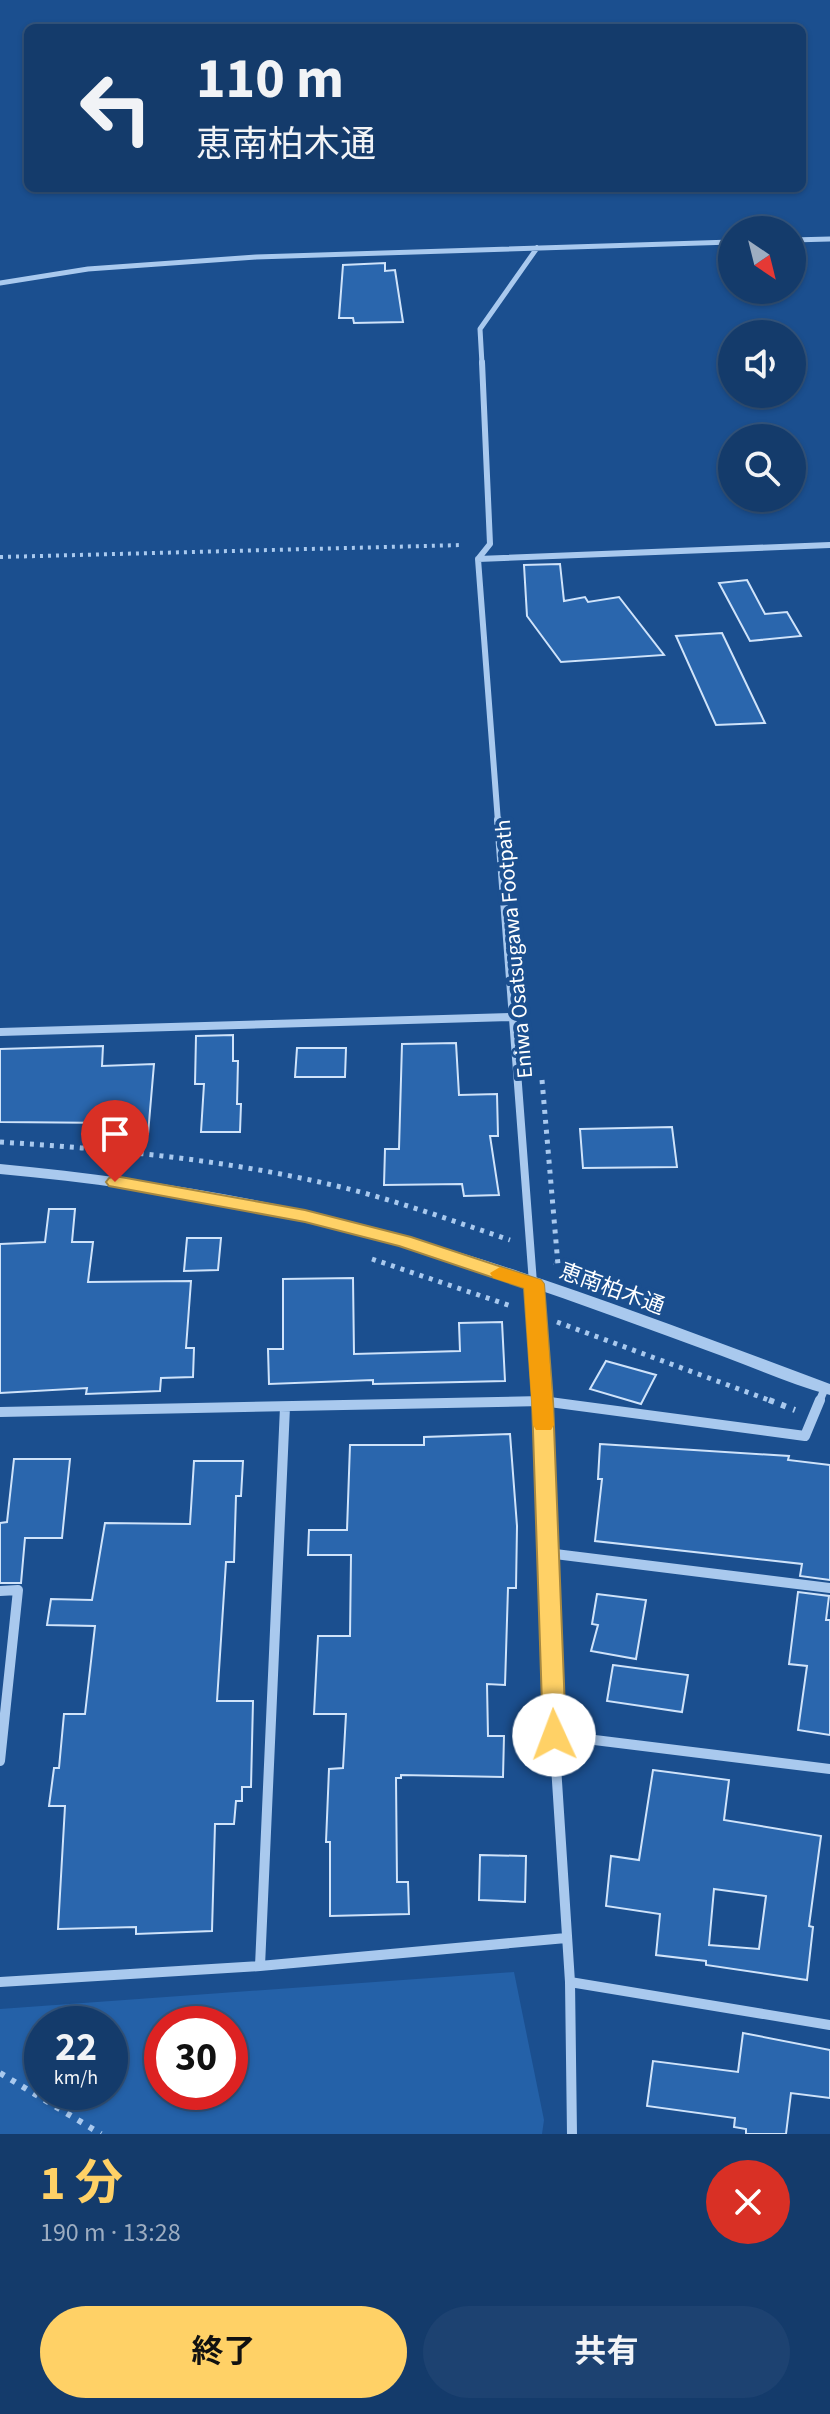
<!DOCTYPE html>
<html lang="ja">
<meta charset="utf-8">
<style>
:root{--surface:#143b6b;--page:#1d4271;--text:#f1f3f6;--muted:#9dadc1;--line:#33557e;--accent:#ffd166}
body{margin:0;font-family:"Source Sans 3","Noto Sans JP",sans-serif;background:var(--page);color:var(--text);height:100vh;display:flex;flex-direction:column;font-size:30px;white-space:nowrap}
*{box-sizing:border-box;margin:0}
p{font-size:26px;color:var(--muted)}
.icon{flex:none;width:44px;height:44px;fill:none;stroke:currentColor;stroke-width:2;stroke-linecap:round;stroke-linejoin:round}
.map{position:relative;height:2134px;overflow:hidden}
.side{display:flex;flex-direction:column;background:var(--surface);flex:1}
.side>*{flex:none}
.banner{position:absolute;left:24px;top:24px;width:782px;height:168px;border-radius:12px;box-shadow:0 2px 6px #0004,0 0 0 2px var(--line);background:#143b6b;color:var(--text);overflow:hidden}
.needle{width:52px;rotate:145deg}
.buttons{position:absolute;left:718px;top:216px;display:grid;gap:16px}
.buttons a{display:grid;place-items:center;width:88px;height:88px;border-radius:50%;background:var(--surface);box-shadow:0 2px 6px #0004,0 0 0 2px var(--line);font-size:40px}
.speed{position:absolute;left:24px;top:2006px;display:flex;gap:16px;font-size:40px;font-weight:700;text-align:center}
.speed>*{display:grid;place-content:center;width:104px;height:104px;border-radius:50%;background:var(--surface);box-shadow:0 2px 6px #0004,0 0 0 2px var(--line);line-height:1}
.speed small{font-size:20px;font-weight:400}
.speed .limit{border:12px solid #d22;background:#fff;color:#111}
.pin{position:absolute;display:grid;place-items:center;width:68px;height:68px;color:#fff;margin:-82px -34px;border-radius:50% 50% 50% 0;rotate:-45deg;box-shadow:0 0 8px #0007}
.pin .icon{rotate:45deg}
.me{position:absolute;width:88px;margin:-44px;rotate:358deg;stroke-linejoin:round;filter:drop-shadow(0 0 6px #0008)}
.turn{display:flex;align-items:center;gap:28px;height:168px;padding:0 40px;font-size:36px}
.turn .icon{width:104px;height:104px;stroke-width:2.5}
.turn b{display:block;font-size:56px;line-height:68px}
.round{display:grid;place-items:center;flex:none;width:84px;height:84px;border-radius:42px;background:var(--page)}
.overview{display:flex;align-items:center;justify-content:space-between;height:136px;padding:0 40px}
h1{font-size:48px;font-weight:700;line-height:60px;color:var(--accent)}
.cta{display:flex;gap:16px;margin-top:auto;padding:16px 40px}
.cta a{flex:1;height:92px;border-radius:48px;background:var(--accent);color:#111;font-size:32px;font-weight:700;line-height:92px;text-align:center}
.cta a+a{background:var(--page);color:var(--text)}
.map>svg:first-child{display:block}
</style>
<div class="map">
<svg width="830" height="2134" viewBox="0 0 830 2134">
<rect width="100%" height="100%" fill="#1b4f8f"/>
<path fill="#2461a8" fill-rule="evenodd" d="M514 1972 544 2120 542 2134H0V2009ZM42 2024H110V2092H42ZM162 2024H230V2092H162Z"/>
<path fill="#2a66ad" stroke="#cfe3fa" stroke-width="2" fill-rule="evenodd" d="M385 263V271L395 270 403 322 354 323 353 318H339L343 265Z
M560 564 564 601 585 597 588 602 619 597 664 655 561 662 527 616 524 565Z
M747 580 765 614 787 612 801 636 750 641 719 583Z
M722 633 765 723 716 725 676 636Z
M233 1035V1061H238L237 1104H241L240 1132H201L204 1084H195L196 1036Z
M456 1043 459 1095 497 1094 498 1136H490L499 1195 464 1196 462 1184 384 1185 385 1149H399L402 1044Z
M103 1046 102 1066 154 1064 148 1134 115 1135 116 1123 0 1122V1049Z
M297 1048H346L345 1077H295Z
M672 1127 677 1167 583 1168 580 1129Z
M49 1209H75L72 1242H93L88 1282 191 1281 186 1348H194L193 1377 161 1378 160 1391 86 1394 87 1388 0 1393V1244L45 1242Z
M187 1238H221L218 1270 184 1271Z
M353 1278 354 1354 460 1351 459 1323 502 1322 505 1381 373 1384V1380L269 1384 268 1349H283V1279Z
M606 1361 656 1375 641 1404 590 1389Z
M510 1434 517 1526 516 1588H508L505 1685 487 1684 488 1736H504L503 1777 401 1775V1778H396L397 1882H408L409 1914 330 1916V1842H326L329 1769 343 1768 346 1714H314L318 1636H350L351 1555H308L309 1530H347L350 1445H424V1437Z
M600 1444 789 1456 788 1460 830 1465V1580L800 1576 802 1564 595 1541 602 1479H598Z
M14 1459H70L62 1538H25L21 1583H0V1523L7 1522Z
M194 1461H243L241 1496H236L234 1562H226L217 1701H253L251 1787H242V1801H236L234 1824H215L212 1931 136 1934V1927L58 1929 65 1806H49L54 1768H59L64 1714H85L95 1626 47 1625 51 1599 92 1600 105 1523 190 1524Z
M798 1592 829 1596 826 1620H830V1735L798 1730 807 1666 789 1664Z
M597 1594 646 1600 636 1659 591 1651 598 1625 592 1624Z
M613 1665 688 1675 682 1712 607 1701Z
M653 1770 729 1780 724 1820 821 1836 809 1926 813 1927 807 1980 706 1965V1961L656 1955 660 1914 606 1906 611 1856 639 1860ZM714 1889 766 1896 759 1949 709 1945Z
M480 1855 526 1856 525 1902 479 1900Z
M743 2033 830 2050V2098L791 2093 786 2134H746V2129L734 2127 735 2118 647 2106 653 2061 738 2072Z"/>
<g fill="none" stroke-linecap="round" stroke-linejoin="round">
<path stroke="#a9c9ee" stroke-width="4" stroke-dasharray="3 5" stroke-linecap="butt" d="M0 557 463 545"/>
<path stroke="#a9c9ee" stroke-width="5" stroke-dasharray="4 6" stroke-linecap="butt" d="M542 1080 558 1265 554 1263
M0 1142C110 1149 220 1159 328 1184 390 1198 450 1220 510 1240
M372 1259 514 1307
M557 1322 774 1402"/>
<path stroke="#a9c9ee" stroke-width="6" stroke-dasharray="5 8" stroke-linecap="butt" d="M769 1400 795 1410
M0 2073 101 2134"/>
<path stroke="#a9c9ee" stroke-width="5" d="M792 240 830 239
M0 283 88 269 256 257 732 242
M482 364 480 329 537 248"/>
<path stroke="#a9c9ee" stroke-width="6" d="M482 362 490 544 478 559 498 822
M478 559 830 545"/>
<path stroke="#a9c9ee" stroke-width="8" d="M498 820 542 1402
M0 1032 514 1017
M482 1402H551
M819 1402 825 1388"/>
<path stroke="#a9c9ee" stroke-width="10" d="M542 1400 554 1735 570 1982 572 2134
M0 1412 542 1401 805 1436 820 1400
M547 1553 830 1588
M0 1591 18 1590 0 1761
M554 1735 830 1769
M260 1966 285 1407
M0 1982 260 1966 566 1938
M570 1982 830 2025"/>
<path fill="#a9c9ee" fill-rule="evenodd" d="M0 1164C103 1174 205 1188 306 1211 485 1252 658 1320 830 1384V1395C793 1385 757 1369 722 1356 651 1330 581 1304 510 1280 339 1223 179 1190 0 1174Z"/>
</g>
<path fill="#ffd166" stroke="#a68842" stroke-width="2" d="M115 1176 305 1210 411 1237 541 1280 544 1284 553 1401 566 1735 562 1741 554 1744 546 1741 543 1735 532 1401 524 1288 399 1246 305 1222 109 1186 106 1182 109 1178Z"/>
<path fill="#f59e0b" d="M500 1267 541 1280 544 1284 554 1425 551 1430H536L533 1425 524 1288 493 1278 490 1273Z"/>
<g text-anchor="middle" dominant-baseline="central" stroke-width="8" stroke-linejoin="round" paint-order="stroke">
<g font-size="22" fill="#fff" stroke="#1b4f8f">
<text transform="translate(514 949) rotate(-95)">Eniwa Osatsugawa Footpath</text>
<text transform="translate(612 1289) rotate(20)">恵南柏木通</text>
</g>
</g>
</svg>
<div class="buttons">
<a><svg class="needle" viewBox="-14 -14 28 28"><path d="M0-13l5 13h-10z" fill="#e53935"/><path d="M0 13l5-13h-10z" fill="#9dadc1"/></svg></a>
<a><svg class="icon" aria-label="sound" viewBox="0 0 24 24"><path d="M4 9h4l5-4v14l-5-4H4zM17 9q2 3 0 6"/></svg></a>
<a><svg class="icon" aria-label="search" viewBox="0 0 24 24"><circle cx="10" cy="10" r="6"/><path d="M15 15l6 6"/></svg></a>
</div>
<div class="speed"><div>22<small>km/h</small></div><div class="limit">30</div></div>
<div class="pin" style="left:115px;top:1182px;background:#d93025"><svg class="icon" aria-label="arrive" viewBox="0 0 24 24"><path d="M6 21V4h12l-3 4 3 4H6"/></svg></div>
<svg class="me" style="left:554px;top:1735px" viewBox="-20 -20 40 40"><circle r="19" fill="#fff"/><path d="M0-13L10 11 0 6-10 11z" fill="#ffd166"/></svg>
<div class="banner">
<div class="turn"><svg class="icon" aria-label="left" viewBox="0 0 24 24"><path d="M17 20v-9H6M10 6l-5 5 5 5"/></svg><div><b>110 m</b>恵南柏木通</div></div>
</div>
</div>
<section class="side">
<div class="overview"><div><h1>1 分</h1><p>190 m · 13:28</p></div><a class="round" style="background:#d93025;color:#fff"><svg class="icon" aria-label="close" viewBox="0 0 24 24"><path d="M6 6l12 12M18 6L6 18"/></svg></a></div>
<div class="cta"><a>終了</a><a>共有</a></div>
</section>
